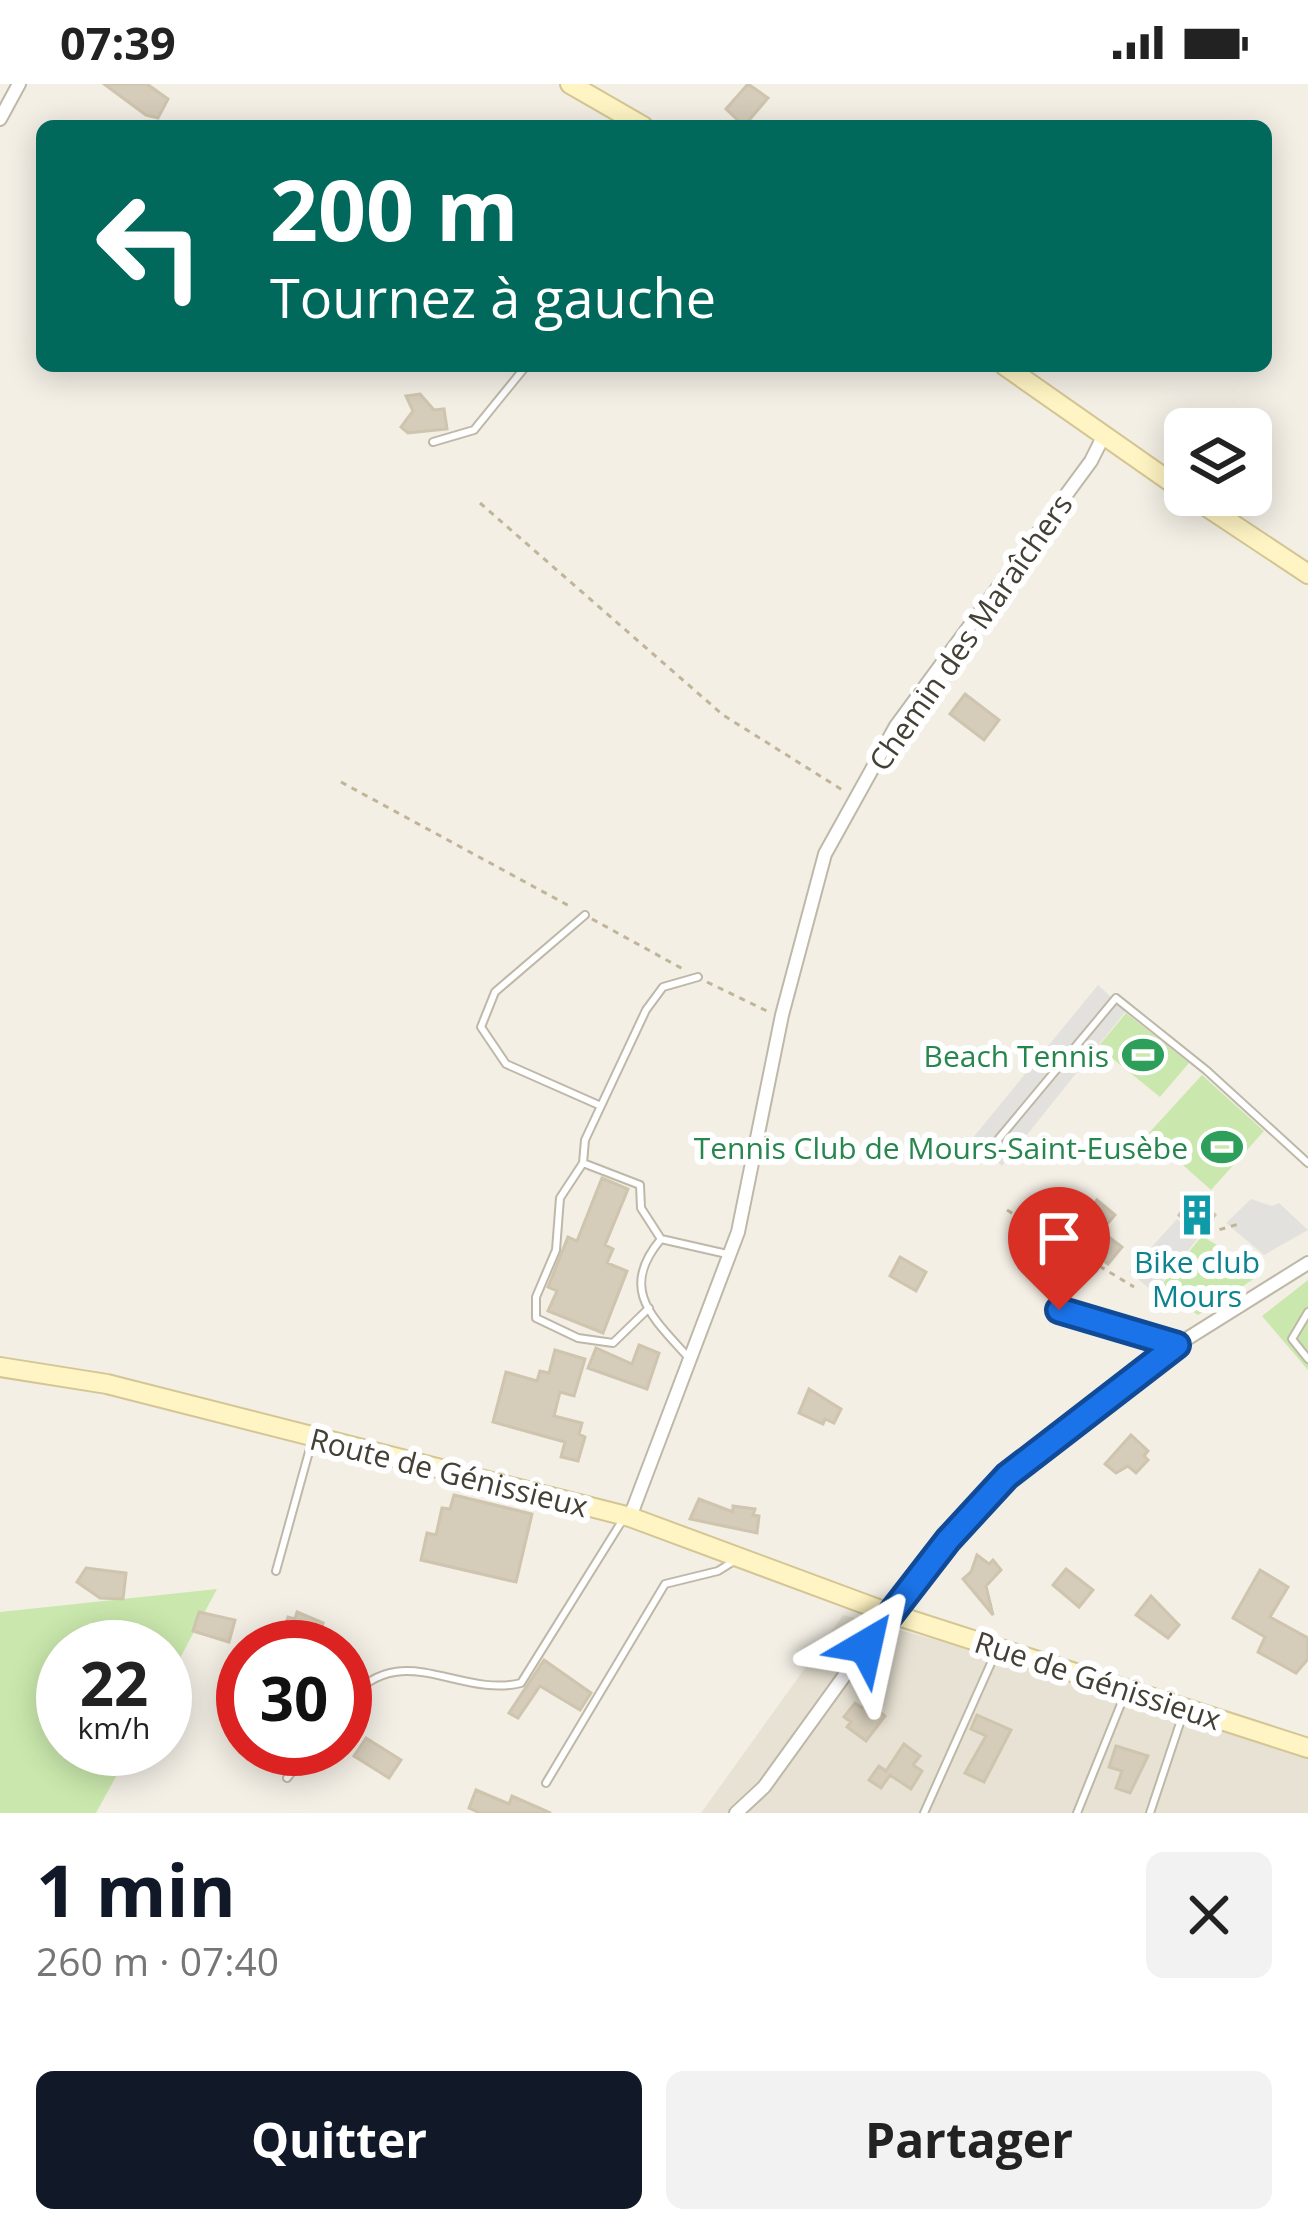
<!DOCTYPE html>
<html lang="fr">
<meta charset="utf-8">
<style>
:root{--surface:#fff;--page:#f2f2f2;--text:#222;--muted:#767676;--accent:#111827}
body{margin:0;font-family:"Open Sans",sans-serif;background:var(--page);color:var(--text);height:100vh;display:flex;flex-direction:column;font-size:45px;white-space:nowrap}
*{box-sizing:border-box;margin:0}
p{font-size:39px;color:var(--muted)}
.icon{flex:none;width:66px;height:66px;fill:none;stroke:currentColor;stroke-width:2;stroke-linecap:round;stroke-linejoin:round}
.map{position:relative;height:1729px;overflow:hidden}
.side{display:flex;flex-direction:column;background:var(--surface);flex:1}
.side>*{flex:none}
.hud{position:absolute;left:36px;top:36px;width:1236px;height:252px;border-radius:18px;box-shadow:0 6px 30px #0003;background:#00695c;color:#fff;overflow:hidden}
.fabs{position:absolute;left:1164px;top:324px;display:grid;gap:24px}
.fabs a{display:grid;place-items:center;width:108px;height:108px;border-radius:18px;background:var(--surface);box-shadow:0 6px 30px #0003;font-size:60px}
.speed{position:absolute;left:36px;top:1536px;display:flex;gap:24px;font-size:60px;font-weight:700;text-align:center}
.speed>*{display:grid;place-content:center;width:156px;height:156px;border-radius:50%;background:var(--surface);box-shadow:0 6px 30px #0003;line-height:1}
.speed small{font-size:30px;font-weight:400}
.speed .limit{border:18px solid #d22;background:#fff;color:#111}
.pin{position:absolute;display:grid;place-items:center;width:102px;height:102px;color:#fff;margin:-123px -51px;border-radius:50% 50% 50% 0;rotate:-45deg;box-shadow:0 0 12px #0007}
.pin .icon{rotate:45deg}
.me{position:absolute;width:132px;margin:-66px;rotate:36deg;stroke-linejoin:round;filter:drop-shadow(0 0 9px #0008)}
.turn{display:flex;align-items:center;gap:42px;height:252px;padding:0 36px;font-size:54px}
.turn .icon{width:156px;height:156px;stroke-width:2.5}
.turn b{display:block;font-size:84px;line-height:102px}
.round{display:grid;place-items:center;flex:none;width:126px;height:126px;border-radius:18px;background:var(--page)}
.headline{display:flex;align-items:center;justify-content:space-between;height:204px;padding:0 36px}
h1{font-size:72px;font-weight:700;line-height:90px;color:var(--accent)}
.button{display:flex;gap:24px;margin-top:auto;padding:24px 36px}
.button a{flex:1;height:138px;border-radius:18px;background:var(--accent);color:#fff;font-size:48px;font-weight:700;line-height:138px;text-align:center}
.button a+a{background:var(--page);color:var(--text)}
.status{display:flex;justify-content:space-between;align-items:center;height:84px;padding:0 60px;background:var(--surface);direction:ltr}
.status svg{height:33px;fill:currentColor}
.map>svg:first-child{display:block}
</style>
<div class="status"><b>07:39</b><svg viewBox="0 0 49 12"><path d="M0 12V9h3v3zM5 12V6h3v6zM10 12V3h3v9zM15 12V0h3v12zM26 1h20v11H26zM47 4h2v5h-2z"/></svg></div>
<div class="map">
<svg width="1308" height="1729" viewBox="0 0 1308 1729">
<rect width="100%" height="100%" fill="#f3efe5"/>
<path fill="#e7e2d3" d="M843 1531 1308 1655V1729H701Z"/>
<path fill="#cae8ad" d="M1126 929 1189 979 1160 1013 1098 963Z
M1202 991 1264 1047 1211 1106 1148 1050Z
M1202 1152 1263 1189 1198 1231 1158 1205Z
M1308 1196V1286L1262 1232Z
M217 1505 165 1602V1563H63V1665H131L96 1729H0V1528Z"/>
<path fill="#e3e1dd" d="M1098 901 1126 927 1002 1082 971 1056Z
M1251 1115 1272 1122 1279 1119 1308 1146 1264 1171 1226 1139Z
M1177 1135 1199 1153 1154 1208 1129 1188Z"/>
<path fill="#d5ccba" stroke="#cfc4ad" stroke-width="3" d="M104 0H147L168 15 158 34 146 31Z
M748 0 768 14 744 42 726 25Z
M420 310 434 326 444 325 447 345 408 349 401 343 413 327 406 312Z
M965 610 999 636 984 656 950 630Z
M602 1094 628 1105 605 1161 613 1165 607 1179 627 1187 603 1249 548 1227 557 1207 548 1203 568 1153 577 1157Z
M1194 1113 1215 1131 1200 1149 1179 1131Z
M1097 1116 1115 1131 1101 1147 1122 1163 1108 1180 1070 1151Z
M900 1173 926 1188 916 1207 890 1192Z
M639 1261 659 1269 647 1305 588 1284 596 1264 632 1280Z
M555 1266 585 1275 574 1312 560 1308 554 1332 582 1339 579 1350 585 1353 578 1377 561 1373 565 1358 493 1338 506 1288 537 1297 540 1287 549 1289Z
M809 1305 841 1325 834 1339 825 1335 823 1340 799 1329Z
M1131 1351 1148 1367 1144 1372 1148 1376 1136 1389 1128 1382 1116 1389 1105 1380Z
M454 1411 532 1430 516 1498 421 1476 427 1449 436 1451 442 1424 450 1425Z
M699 1415 733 1428V1422L755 1425 753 1431 759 1432 757 1449 690 1435Z
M977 1471 989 1480 993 1476 1001 1486 986 1502 993 1531 963 1495 971 1488Z
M86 1484 126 1489 123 1515 100 1514 77 1498Z
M1066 1485 1093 1506 1079 1523 1053 1501Z
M1260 1486 1288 1503 1270 1533 1308 1554V1575L1296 1589 1258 1568 1265 1553 1233 1534Z
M1151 1512 1179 1541 1168 1554 1136 1531Z
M199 1528 235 1536 229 1558 193 1547Z
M297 1528 323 1539 319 1555 284 1547 288 1533 295 1535Z
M544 1576 591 1609 580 1626 540 1602 518 1634 509 1629Z
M866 1618 885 1632 866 1657 847 1643 851 1638 844 1633 855 1619 862 1624Z
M977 1631 1011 1646 984 1698 965 1689 986 1652 971 1645Z
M366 1654 401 1676 389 1694 354 1672Z
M904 1660 920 1672 913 1681 922 1687 911 1705 890 1691 881 1704 869 1696 879 1682 886 1687Z
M1116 1662 1148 1672 1130 1709 1116 1704 1122 1687 1109 1683Z
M476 1706 509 1720 512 1712 551 1729H480L469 1724Z"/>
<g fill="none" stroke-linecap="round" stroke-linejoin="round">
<g stroke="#beb8a8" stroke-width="10">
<path id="lane" d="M433 358 474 346 526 282
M585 831 495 908 481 943 506 980 601 1022
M991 1064 1116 914 1206 986 1308 1079
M583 1079 585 1056 646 926 663 903 698 893
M649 1224 613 1259 578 1254 536 1234V1213L556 1166 560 1114 583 1079 640 1101 641 1124 661 1155
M1059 1226 1176 1261
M1308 1228 1292 1255 1308 1275
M688 1273C651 1232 619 1205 661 1155L727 1170
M276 1487 312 1357
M345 1621C398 1550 458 1615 521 1599L622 1437
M287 1694 311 1665
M546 1699 665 1500 718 1487 734 1477
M924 1729 996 1568
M1077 1729 1125 1610
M1150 1729 1183 1630"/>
</g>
<g stroke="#beb8a8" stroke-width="16">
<path id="street" d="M0 35 19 0
M630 1433 738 1148 782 931 825 770 896 642 1091 377 1104 351
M736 1729 764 1703 894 1523 1007 1392 1177 1261 1308 1179"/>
</g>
<g stroke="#d4c694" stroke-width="22">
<path id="secondary" d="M570 0 643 42
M1005 282 1185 408
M1189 411 1308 490
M0 1283 107 1300 630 1433 889 1529 1308 1664"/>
</g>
<path stroke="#c0b599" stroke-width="3" stroke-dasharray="6 6" stroke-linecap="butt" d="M480 419 723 631 844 707
M341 698 573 824
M592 835 683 885
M707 898 769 928
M1007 1126 1134 1203
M1185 1146 1201 1151 1239 1140"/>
<use href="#lane" stroke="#fff" stroke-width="6"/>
<use href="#street" stroke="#fff" stroke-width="12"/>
<use href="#secondary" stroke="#fff4c3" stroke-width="18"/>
</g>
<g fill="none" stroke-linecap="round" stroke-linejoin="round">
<g stroke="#114b97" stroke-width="30">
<path id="route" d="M866 1562 948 1456 1007 1392 1177 1261 1059 1226"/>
</g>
<use href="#route" stroke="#1a73e8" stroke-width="21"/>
</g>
<defs>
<g id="stadium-bare" transform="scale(3.24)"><path d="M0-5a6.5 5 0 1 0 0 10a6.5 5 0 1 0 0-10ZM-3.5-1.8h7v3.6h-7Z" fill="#2e9e5b" stroke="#fff" stroke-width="2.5" paint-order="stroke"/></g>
<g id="building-bare" transform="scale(3.24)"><path d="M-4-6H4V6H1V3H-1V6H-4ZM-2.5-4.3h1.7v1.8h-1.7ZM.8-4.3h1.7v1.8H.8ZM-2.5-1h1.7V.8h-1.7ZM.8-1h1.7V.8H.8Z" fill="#0f9aa8" stroke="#fff" stroke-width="2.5" paint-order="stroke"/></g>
</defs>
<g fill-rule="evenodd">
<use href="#stadium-bare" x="1143" y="971"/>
<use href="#stadium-bare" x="1222" y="1063"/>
<use href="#building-bare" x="1197" y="1131"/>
</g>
<g text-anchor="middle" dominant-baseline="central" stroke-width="12" stroke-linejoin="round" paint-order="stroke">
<g font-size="30" fill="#454035" stroke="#fff">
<text transform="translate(970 548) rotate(-55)">Chemin des Maraîchers</text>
<text transform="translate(449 1388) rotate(14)">Route de Génissieux</text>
<text transform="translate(1098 1596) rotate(18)">Rue de Génissieux</text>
</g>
<g font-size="30" fill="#27864d" stroke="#fff" text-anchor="end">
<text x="1109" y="971">Beach Tennis</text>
<text x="1188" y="1063">Tennis Club de Mours-Saint-Eusèbe</text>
</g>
<g font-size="30" fill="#0d838f" stroke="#fff">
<text x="1197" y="1177">Bike club<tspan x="1197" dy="34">Mours</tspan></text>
</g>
</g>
</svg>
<div class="fabs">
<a><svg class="icon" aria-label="layers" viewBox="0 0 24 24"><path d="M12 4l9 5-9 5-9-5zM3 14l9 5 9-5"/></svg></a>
</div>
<div class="speed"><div>22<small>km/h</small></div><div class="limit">30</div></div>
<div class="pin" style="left:1059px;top:1226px;background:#d93025"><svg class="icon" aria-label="arrive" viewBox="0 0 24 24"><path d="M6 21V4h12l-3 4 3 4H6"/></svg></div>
<svg class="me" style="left:866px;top:1562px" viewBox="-20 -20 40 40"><path d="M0-17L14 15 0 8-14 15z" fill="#1a73e8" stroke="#fff" stroke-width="4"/></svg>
<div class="hud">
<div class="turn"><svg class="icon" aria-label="left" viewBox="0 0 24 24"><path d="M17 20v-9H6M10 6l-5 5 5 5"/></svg><div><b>200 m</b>Tournez à gauche</div></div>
</div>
</div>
<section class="side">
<div class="headline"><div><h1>1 min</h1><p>260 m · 07:40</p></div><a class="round"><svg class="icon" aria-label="close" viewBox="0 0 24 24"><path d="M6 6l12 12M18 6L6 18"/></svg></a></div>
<div class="button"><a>Quitter</a><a>Partager</a></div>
</section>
